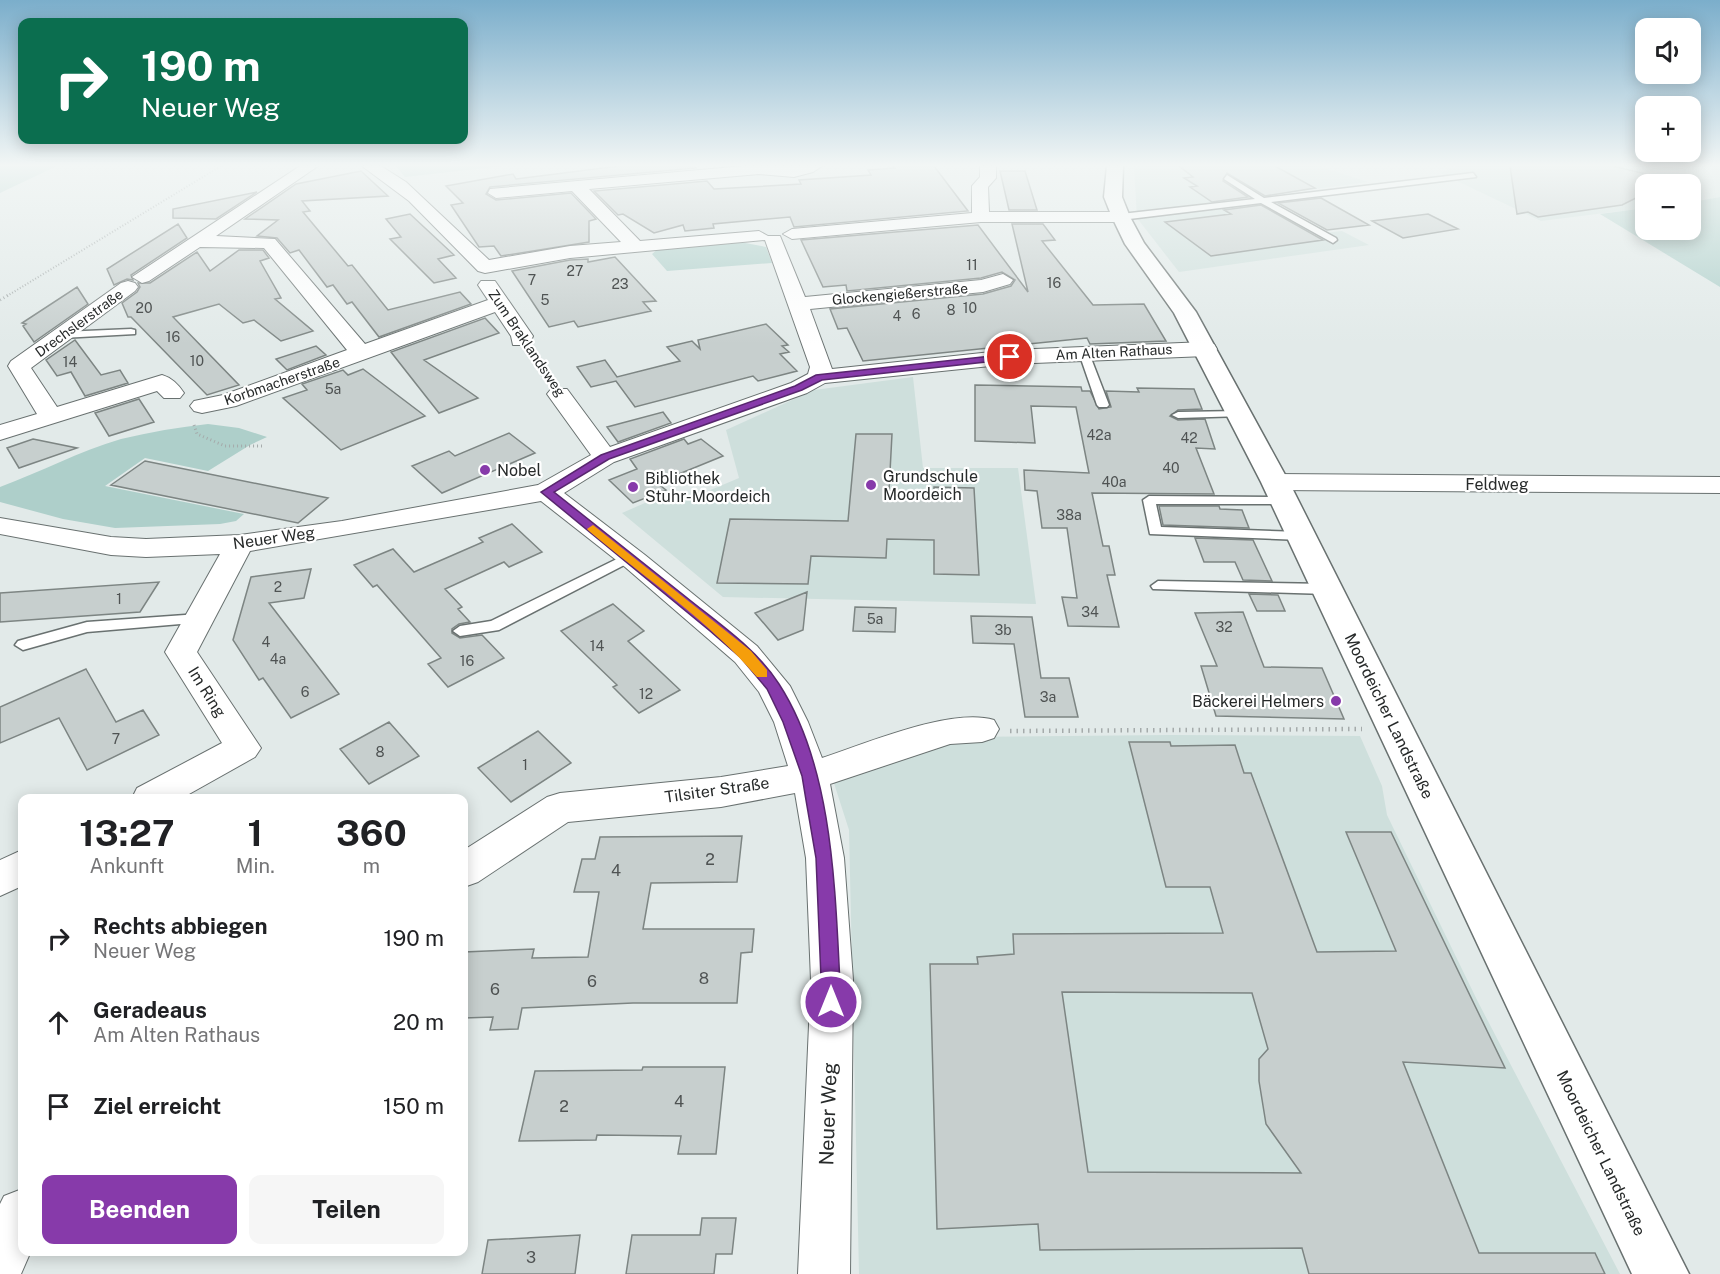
<!DOCTYPE html>
<html lang="de">
<meta charset="utf-8">
<style>
:root{--surface:#fff;--page:#f6f6f6;--text:#202124;--muted:#757577;--accent:#873aaa}
body{margin:0;font-family:"Public Sans",sans-serif;background:var(--page);color:var(--text);height:100vh;display:flex;flex-direction:column;font-size:22px;white-space:nowrap}
*{box-sizing:border-box;margin:0}
p{font-size:20px;color:var(--muted)}
.icon{flex:none;width:33px;height:33px;fill:none;stroke:currentColor;stroke-width:2;stroke-linecap:round;stroke-linejoin:round}
.map{position:relative;flex:1;overflow:hidden}
.drawer{position:absolute;left:18px;top:794px;width:450px;height:462px;display:flex;flex-direction:column;background:var(--surface);border-radius:12px;box-shadow:0 3px 15px #0003}
.drawer>*{flex:none}
.top-card{position:absolute;left:18px;top:18px;width:450px;height:126px;border-radius:12px;box-shadow:0 3px 15px #0003;background:#0b6e4f;color:#fff;overflow:hidden}
.buttons{position:absolute;left:1635px;top:18px;display:grid;gap:12px}
.buttons a{display:grid;place-items:center;width:66px;height:66px;border-radius:12px;background:var(--surface);box-shadow:0 3px 15px #0003;font-size:30px}
.pin{position:absolute;display:grid;place-items:center;width:51px;height:51px;color:#fff;margin:-26px;border:3px solid #fff;border-radius:50%;box-shadow:0 2px 6px #0007}
.me{position:absolute;width:66px;margin:-33px;rotate:0deg;stroke-linejoin:round;filter:drop-shadow(0 0 4px #0008)}
.turn{display:flex;align-items:center;gap:21px;height:126px;padding:0 24px;font-size:27px}
.turn .icon{width:78px;height:78px;stroke-width:2.5}
.turn b{display:block;font-size:42px;line-height:51px}
.eta{display:flex;justify-content:space-evenly;align-items:center;height:102px;text-align:center}
.eta b{font-size:36px;font-weight:700;line-height:42px}
.action{display:flex;gap:12px;margin-top:auto;padding:12px 24px}
.action a{flex:1;height:69px;border-radius:12px;background:var(--accent);color:#fff;font-size:24px;font-weight:700;line-height:69px;text-align:center}
.action a+a{background:var(--page);color:var(--text)}
ul{padding:0;list-style:none}
li{display:flex;align-items:center;gap:18px;height:84px;padding:0 24px}
li div{flex:1}
li b{display:block;font-size:22px}
li em{font-style:normal}
.map>svg:first-child{display:block}
</style>
<div class="map">
<svg width="1720" height="1274" viewBox="0 0 1720 1274">
<rect width="100%" height="100%" fill="#e2eae9"/>
<path fill="#cedfdc" d="M1147 166H1318L1368 182 1260 196 1324 233 1342 231 1369 245 1179 272 1137 218 1134 167Z
M1458 166H1720V197L1691 202 1690 184H1646L1645 208 1541 221 1440 173Z
M913 377 923 468H1018L1036 604 723 597 622 513 670 492 682 502 739 478 726 430 814 390Z
M1170 735 1360 736 1382 786 1387 815 1478 1002 1620 1274H859L849 830 832 777 949 737Z"/>
<path fill="#aecfca" d="M0 166H57L0 193Z
M396 166H503L405 177Z
M1720 197V287L1600 214 1645 208 1646 230H1690L1691 202Z
M740 242 766 247 772 263 667 271 652 254 658 249Z
M208 424 239 428 267 437 250 445 208 471 145 458 105 486 244 514 236 521 220 524 115 528 63 519 0 502V487C41 472 79 451 121 439 150 432 179 427 208 424Z"/>
<path fill="#c7cfce" stroke="#7d8583" stroke-width="1.5" fill-rule="evenodd" d="M619 166H694L696 168 490 187 486 194 496 200 571 193 596 219 589 221V242L501 256 494 246 479 247 451 205 463 203 446 186 513 174 516 179Z
M893 166H934L968 211 794 227 790 217 713 224 714 228 685 231 683 225 654 233 623 214 618 215 594 191 707 181 714 189 801 184 799 180 871 175 868 170 895 168Z
M1179 166H1275L1315 188 1265 196 1227 173 1223 181 1248 197 1212 202 1190 187 1197 186 1184 178 1193 177Z
M1510 166H1613L1646 174V193L1622 205 1538 217 1528 212 1517 214Z
M361 171 388 196 302 201 310 211 303 212 348 266 352 265 388 310 460 292 471 304 379 337 352 302 347 304 333 285 327 287 299 250 290 253 277 238 257 236 278 220 245 219 296 184Z
M1000 171H1025L1037 210H1009Z
M257 192 216 219 173 218V209Z
M1321 198 1369 225 1327 230 1278 203Z
M1261 205 1323 240 1211 256 1165 222 1231 214 1224 210Z
M410 214 454 255 438 259 456 278 434 283 390 239 401 237 386 219Z
M1428 214 1458 229 1403 238 1372 221Z
M178 224 187 238 131 275 133 280 127 279 114 285 107 269Z
M1012 224H1043L1055 240 1042 241 1093 305 1144 304 1166 341 1090 344 1087 338 863 361 847 328 838 329 830 309 983 294 1011 286 1015 280 1002 272 981 278 847 291 846 285 823 287 801 240 978 225 1028 292Z
M239 250H263L269 258 260 261 281 298 275 299 313 331 281 341 254 320 243 323 219 304 173 317 239 385 207 395 131 317H128L122 303 137 292 140 287 138 283H150L197 252 210 271Z
M615 257 656 301 643 302 651 311 578 327 574 321 549 327 512 271 570 260 588 259V262Z
M77 287 88 304 34 342 23 326 26 324 22 323Z
M485 318 499 333 424 360 478 398 439 413 391 352Z
M766 324 788 345 782 346 789 352 780 354 797 371 758 381 753 376 635 407 616 381 591 387 577 367 605 360 617 377 680 361 667 347 692 341 700 349 698 340Z
M75 340 101 375 120 370 128 383 85 396 71 372 57 376 46 360Z
M316 346 326 355 287 370 276 359Z
M363 369 425 416 341 450 283 398 307 390 302 384 343 370 348 375Z
M975 385 1081 387 1082 391H1090L1099 409 1111 407 1106 391 1139 392 1137 388 1194 389 1202 409 1178 410 1170 416 1178 420 1205 419 1215 449 1196 448 1214 494 1092 493 1103 546H1109L1115 575H1107L1119 627 1068 626 1062 597 1077 598 1067 528H1042L1037 491 1025 490 1024 470 1089 473 1076 407 1031 406 1035 443 975 441Z
M139 399 154 422 109 436 95 413Z
M663 412 671 423 618 442 607 427Z
M509 433 535 453 442 493 412 466 449 451 455 456Z
M856 434H892L889 491 934 492V487L974 488 979 575 934 574V540L887 539 886 558 811 556 808 584 717 583 730 519 848 521Z
M33 439 77 448 19 468 7 448Z
M684 439 688 444 701 439 723 456 657 483 666 490 633 503 609 480 637 469 630 459Z
M145 461 328 498 298 523 111 485Z
M1159 506H1219L1220 509 1242 510 1249 528 1163 525Z
M512 524 542 552 509 567 504 562 445 589 462 607 458 609 470 622 459 624 452 629V633L460 638 482 635 504 658 448 687 428 664 441 658 377 585 373 587 354 565 393 549 414 572 483 542 479 538Z
M1195 538 1253 540 1272 581 1243 580 1235 562H1204Z
M311 569 304 598 269 603 339 694 291 718 263 678 259 680 233 640 251 577Z
M159 582 140 612 0 622V593Z
M807 592 803 630 778 640 755 613Z
M1249 594 1278 595 1285 611H1257Z
M613 604 644 631 628 641 680 690 639 713 613 687 617 685 561 631Z
M855 607 896 608 895 632 853 631Z
M1243 612 1264 667 1322 668 1344 719 1216 716 1201 666H1217L1195 613Z
M971 616 1032 617 1041 678H1069L1078 717H1025L1014 644 973 643Z
M86 669 116 722 143 710 159 735 87 770 59 718 0 743V707Z
M389 722 419 756 369 784 340 749Z
M538 731 571 763 511 802 478 768Z
M1129 742H1170L1171 746 1235 745 1244 773H1251L1317 952 1396 951 1346 832H1391L1505 1068 1403 1062 1479 1253H1595L1605 1274H1309L1302 1248 1040 1250 1038 1224 937 1229 930 964H978L977 957 1014 954 1013 934 1223 933 1210 887H1166ZM1062 992 1252 993 1268 1049 1259 1059V1081L1266 1124 1301 1173 1088 1172Z
M742 836 737 882 651 883 643 929H754L752 952 741 953 737 1003H633L522 1008 518 1029 490 1030 493 1017 464 1018V952L534 949 532 958 588 957 599 892H574L582 859H595L600 837Z
M643 1067H725L716 1154H678L681 1136 597 1135 596 1140 519 1141 535 1071 642 1070Z
M702 1218H736L732 1254H716L714 1274H626L632 1235H700Z
M580 1235 575 1274H482L488 1240Z"/>
<g fill="none" stroke-linecap="round" stroke-linejoin="round">
<g stroke="#697170" stroke-width="3">
<path id="service" d="M1473 173 1476 177 1271 202 1336 238 1337 240 1333 243 1261 203 1121 220 1117 217 1121 214 1255 199 1224 179 1227 175 1264 198Z
M131 329 135 330V334L62 338 57 335 62 332Z
M1080 351 1089 353 1109 405 1107 407H1099L1097 405 1079 353Z
M1240 411 1246 414 1244 416 1178 418 1172 415 1178 412Z
M1149 496 1288 497 1289 500 1288 503 1283 504H1156L1161 527 1301 532 1308 536 1301 540 1150 534 1143 500Z
M629 553 636 557 634 560 499 630 460 636 453 631 460 626 491 621Z
M1158 581 1327 584 1334 589 1327 594 1153 589 1151 586Z
M199 614 204 616 206 619 204 622 87 632 23 650 15 645 18 641 87 622Z"/>
</g>
<g stroke="#697170" stroke-width="2">
<path id="minor" d="M300 166H318L216 236 275 239 365 344 488 300 478 285 481 281H495L533 336 529 345H513L511 336 495 312 236 406 202 413 194 411 190 406 194 401 223 395 347 350 264 248 200 247 149 281 142 283 132 277Z
M362 166H381L406 182 489 260 570 246 621 242 572 191 496 198 488 193 490 189 744 166H822L813 172 794 177 759 174 589 189 640 241 759 231 768 236H780L805 297 981 280 1003 274 1013 280 1010 284 983 292 810 309 832 369 1010 350 1206 342 1214 344 1217 349 1214 354 1206 356 1010 364 825 383 807 393 614 462 564 493 645 555 757 646 790 686 808 722 822 758C865 744 951 707 994 720L999 729 994 738 982 742 950 744 830 784 844 858 853 980 850 1274H798L811 980 806 858 795 793 721 807 568 822 478 882 464 887V850L547 797 560 793 721 777 788 766 774 722 759 692 735 662 625 567 541 501 250 551 197 652 261 748 255 757 182 798H132L137 788 222 743 165 652 220 554 146 557 111 555 0 534V518L111 537 146 539 240 535 342 521 538 485 591 455 547 394 551 389H567L610 447 791 383 808 374 810 367 765 240 570 258 485 273 478 271 409 201Z
M980 166H996V178L988 187 989 212H1121L1130 217 1121 222H981L792 239 783 234 792 229 972 213V186L980 177Z
M128 281 135 283 138 287 135 291 31 368 57 407 162 375C172 378 178 384 184 393L180 398H164L157 391 0 440V425L37 414 8 366 11 361 121 283Z
M1275 474 1720 477V493L1275 490 1266 488 1262 482 1266 476Z
M22 850V886L0 896V860Z
M22 1189V1251H31L21 1274H0V1204L4 1196Z"/>
</g>
<g stroke="#697170" stroke-width="3">
<path id="secondary" d="M1107 166H1123L1122 197 1130 217 1144 243 1196 312 1289 482 1689 1274H1632L1261 482 1174 313 1125 244 1112 217 1104 197Z"/>
</g>
<path stroke="#a5abab" stroke-width="2" stroke-dasharray="1 2" stroke-linecap="butt" d="M7 296 221 166"/>
<path stroke="#a5abab" stroke-width="3" stroke-dasharray="1 3" stroke-linecap="butt" d="M0 300 10 294
M532 355 548 378
M194 425 197 434 225 446H262"/>
<path stroke="#a5abab" stroke-width="4.5" stroke-dasharray="1.5 5" stroke-linecap="butt" d="M1010 731 1362 729"/>
<use href="#service" fill="#fff" fill-rule="evenodd"/>
<use href="#minor" fill="#fff" fill-rule="evenodd"/>
<use href="#secondary" fill="#fff" fill-rule="evenodd"/>
</g>
<linearGradient id="sky" x2="0" y2="1"><stop stop-color="#7baecb"/><stop offset="0.48" stop-color="#f2f6f5"/><stop offset="1" stop-color="#f2f6f5" stop-opacity="0"/></linearGradient>
<rect width="1720" height="344" fill="url(#sky)"/>
<path fill="#873aaa" stroke="#58266e" stroke-width="1.5" d="M1010 354 1013 355V359L822 380 802 390 609 459 554 492C598 527 642 562 686 597 718 623 757 649 779 684 836 772 835 901 841 1002L838 1008 831 1011 825 1008 822 1002 816 858 806 800 802 776 783 722 767 689 741 658 710 631 541 492 601 455 795 386 816 375Z"/>
<path fill="#f59e0b" d="M593 525 751 651 767 670V677H757C709 621 645 578 589 531L587 529Z"/>
<g fill="#873aaa" stroke="#fff" stroke-width="2">
<circle cx="485" cy="470" r="6"/>
<circle cx="871" cy="485" r="6"/>
<circle cx="633" cy="487" r="6"/>
<circle cx="1336" cy="701" r="6"/>
</g>
<g text-anchor="middle" dominant-baseline="central" stroke-width="4.5" stroke-linejoin="round" paint-order="stroke">
<g font-size="14" fill="#4f5353">
<text x="972" y="265">11</text>
<text x="575" y="271">27</text>
<text x="532" y="280">7</text>
<text x="1054" y="283">16</text>
<text x="620" y="284">23</text>
<text x="545" y="300">5</text>
<text x="144" y="308">20</text>
<text x="970" y="308">10</text>
<text x="951" y="310">8</text>
<text x="916" y="314">6</text>
<text x="897" y="316">4</text>
<text x="173" y="337">16</text>
<text x="197" y="361">10</text>
<text x="70" y="362">14</text>
<text x="333" y="389">5a</text>
<text x="1099" y="435">42a</text>
<text x="1189" y="438">42</text>
<text x="1171" y="468">40</text>
<text x="1114" y="482">40a</text>
<text x="1069" y="515">38a</text>
<text x="278" y="587">2</text>
<text x="119" y="599">1</text>
<text x="1090" y="612">34</text>
<text x="875" y="619">5a</text>
<text x="1224" y="627">32</text>
<text x="1003" y="630">3b</text>
<text x="266" y="642">4</text>
<text x="597" y="646">14</text>
<text x="278" y="659">4a</text>
<text x="467" y="661">16</text>
<text x="305" y="692">6</text>
<text x="646" y="694">12</text>
<text x="1048" y="697">3a</text>
<text x="116" y="739">7</text>
<text x="380" y="752">8</text>
<text x="525" y="765">1</text>
</g>
<g font-size="14" fill="#272a2a" stroke="#fff">
<text transform="translate(900 294) rotate(-5)">Glockengießerstraße</text>
<text transform="translate(79 323) rotate(-36)">Drechslerstraße</text>
<text transform="translate(527 343) rotate(56)">Zum Braklandsweg</text>
<text transform="translate(1114 352) rotate(-3)">Am Alten Rathaus</text>
<text transform="translate(282 381) rotate(-19)">Korbmacherstraße</text>
</g>
<g font-size="16" fill="#272a2a" stroke="#fff" text-anchor="start">
<text x="497" y="470">Nobel</text>
<text x="883" y="476">Grundschule<tspan x="883" dy="18">Moordeich</tspan></text>
<text x="645" y="478">Bibliothek<tspan x="645" dy="18">Stuhr-Moordeich</tspan></text>
<text x="1324" y="701" text-anchor="end">Bäckerei Helmers</text>
</g>
<g font-size="16" fill="#272a2a" stroke="#fff">
<text x="1497" y="484">Feldweg</text>
<text transform="translate(274 538) rotate(-8)">Neuer Weg</text>
<text transform="translate(207 692) rotate(58)">Im Ring</text>
<text transform="translate(1389 716) rotate(64)">Moordeicher Landstraße</text>
<text transform="translate(717 790) rotate(-8)">Tilsiter Straße</text>
<text transform="translate(1601 1153) rotate(64)">Moordeicher Landstraße</text>
</g>
<g font-size="16" fill="#4f5353">
<text x="710" y="859">2</text>
<text x="616" y="870">4</text>
<text x="704" y="978">8</text>
<text x="592" y="981">6</text>
<text x="495" y="989">6</text>
<text x="679" y="1101">4</text>
<text x="564" y="1106">2</text>
<text x="531" y="1257">3</text>
</g>
<g font-size="20" fill="#272a2a" stroke="#fff">
<text transform="translate(828 1114) rotate(-88)">Neuer Weg</text>
</g>
</g>
</svg>
<div class="buttons">
<a><svg class="icon" aria-label="sound" viewBox="0 0 24 24"><path d="M4 9h4l5-4v14l-5-4H4zM17 9q2 3 0 6"/></svg></a>
<a>+</a>
<a>−</a>
</div>
<div class="pin" style="left:1010px;top:357px;background:#d93025"><svg class="icon" aria-label="arrive" viewBox="0 0 24 24"><path d="M6 21V4h12l-3 4 3 4H6"/></svg></div>
<svg class="me" style="left:831px;top:1002px" viewBox="-20 -20 40 40"><circle r="17" fill="#873aaa" stroke="#fff" stroke-width="3"/><path d="M0-11L8 9 0 5-8 9z" fill="#fff"/></svg>
<div class="top-card">
<div class="turn"><svg class="icon" aria-label="right" viewBox="0 0 24 24"><path d="M7 20v-9h11M14 6l5 5-5 5"/></svg><div><b>190 m</b>Neuer Weg</div></div>
</div>
<section class="drawer">
<div class="eta">
<div><b>13:27</b><p>Ankunft</p></div>
<div><b>1</b><p>Min.</p></div>
<div><b>360</b><p>m</p></div>
</div>
<ul>
<li><svg class="icon" aria-label="right" viewBox="0 0 24 24"><path d="M7 20v-9h11M14 6l5 5-5 5"/></svg><div><b>Rechts abbiegen</b><p>Neuer Weg</p></div><em>190 m</em></li>
<li><svg class="icon" aria-label="ahead" viewBox="0 0 24 24"><path d="M12 20V5M6 11l6-6 6 6"/></svg><div><b>Geradeaus</b><p>Am Alten Rathaus</p></div><em>20 m</em></li>
<li><svg class="icon" aria-label="arrive" viewBox="0 0 24 24"><path d="M6 21V4h12l-3 4 3 4H6"/></svg><div><b>Ziel erreicht</b></div><em>150 m</em></li>
</ul>
<div class="action"><a>Beenden</a><a>Teilen</a></div>
</section>
</div>
